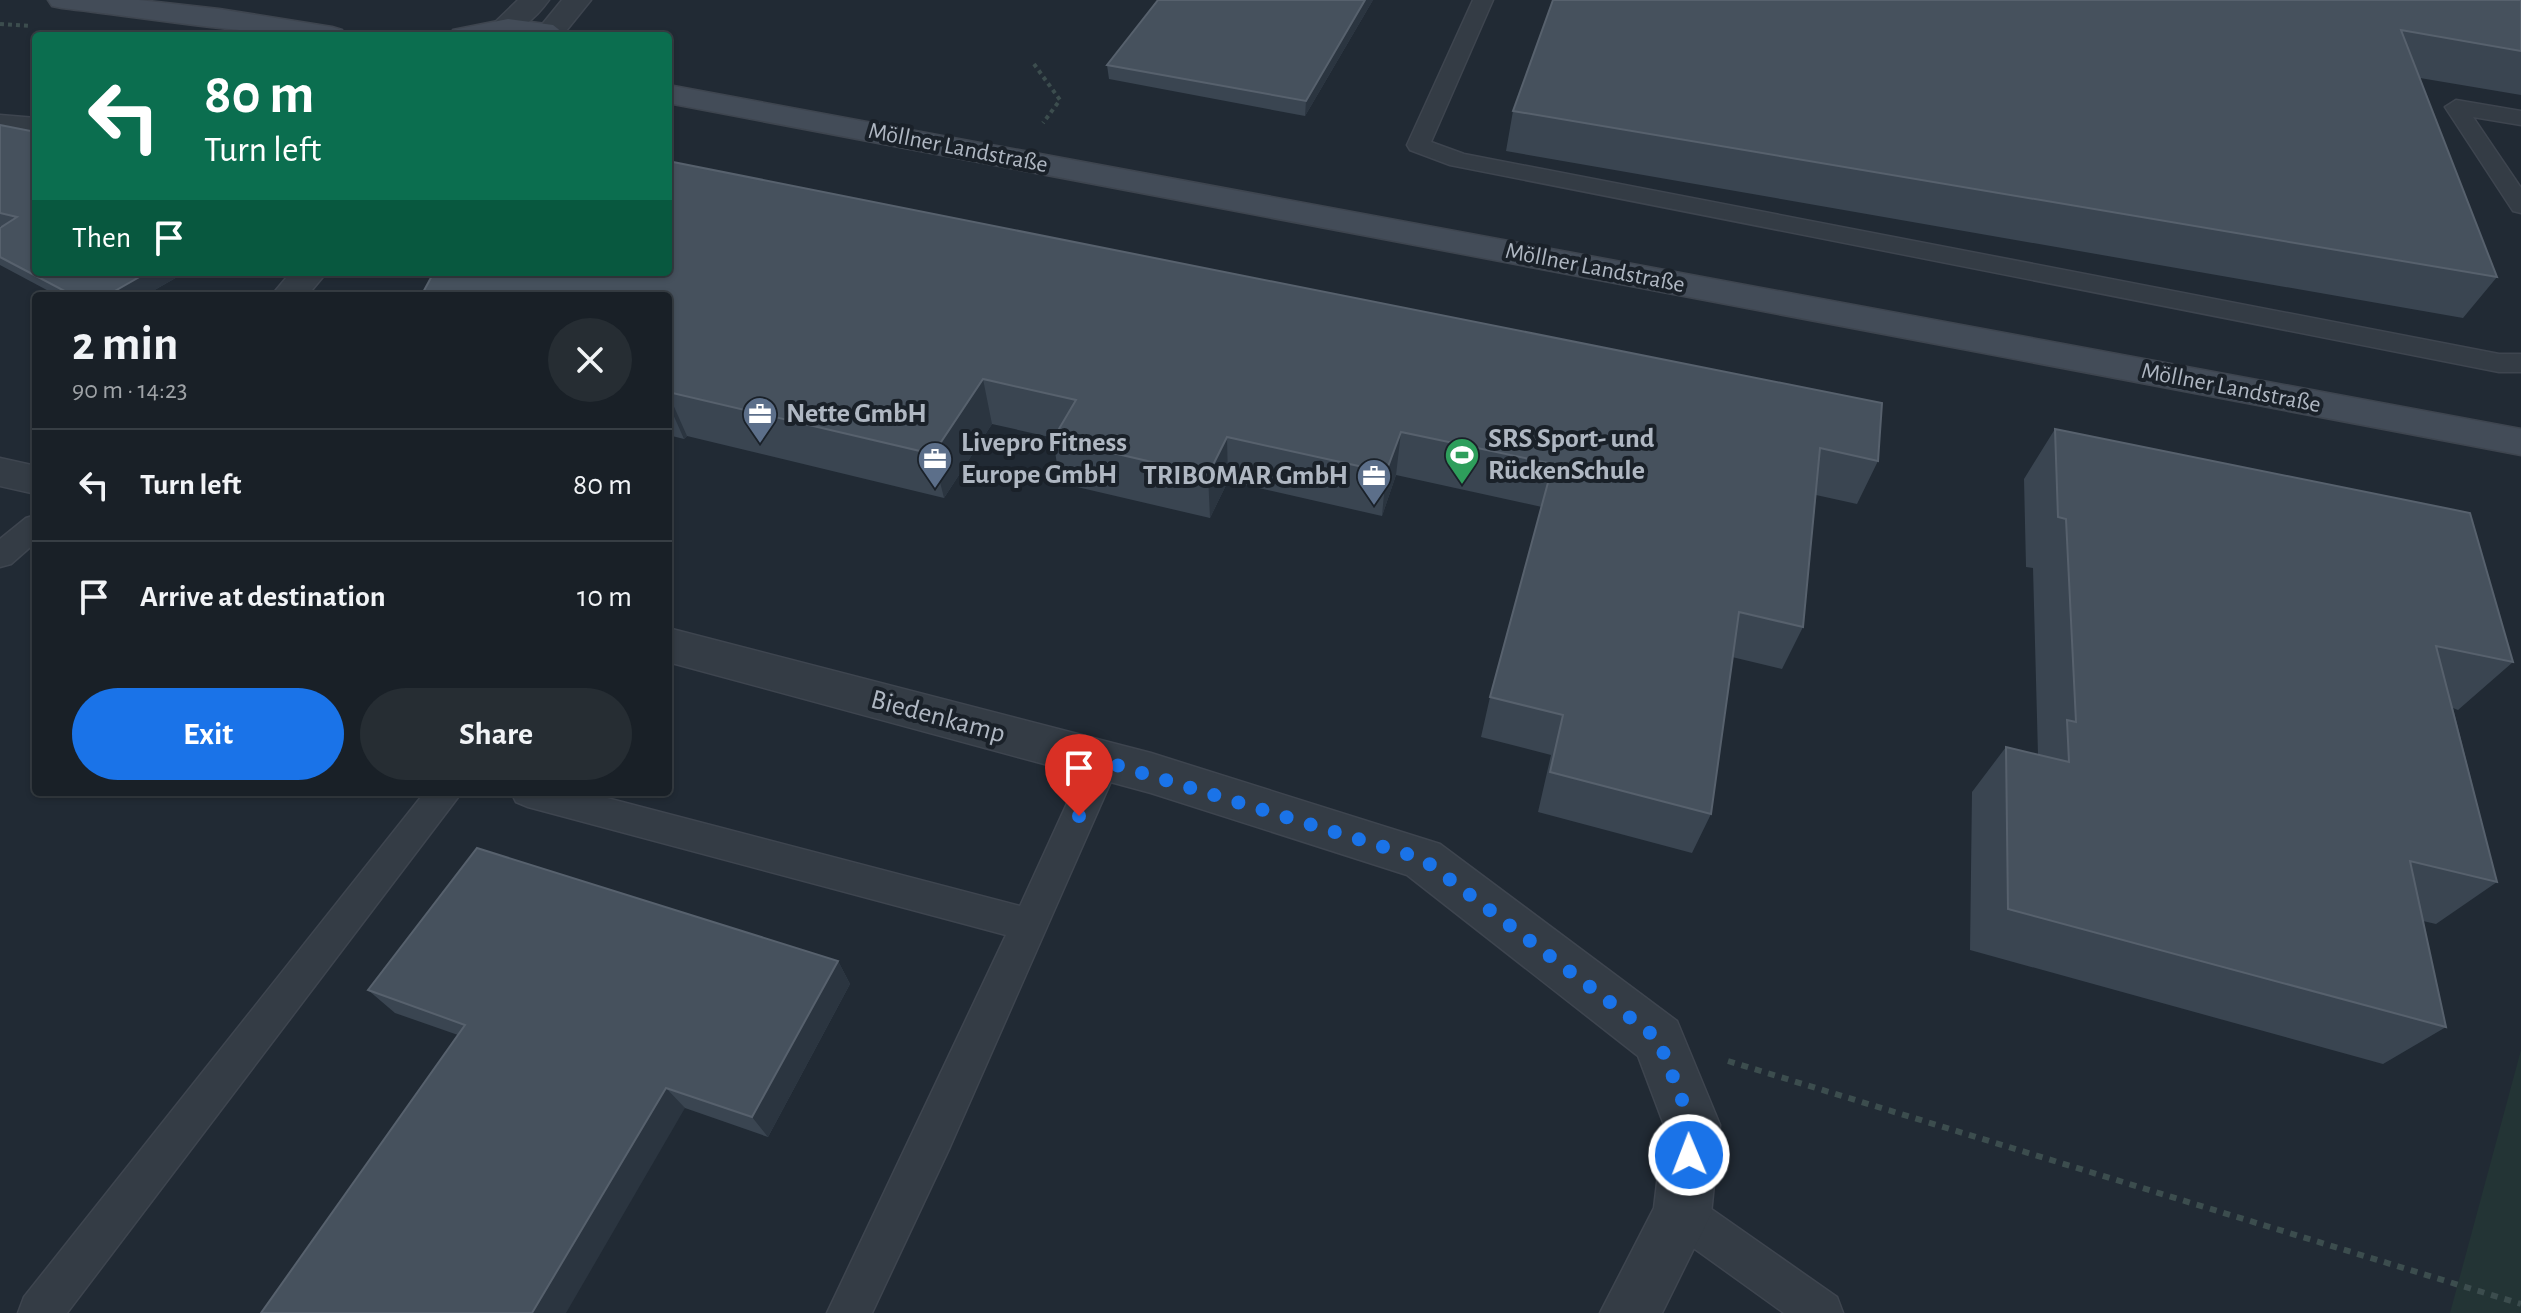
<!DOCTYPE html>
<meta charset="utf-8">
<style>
:root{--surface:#192027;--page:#262d33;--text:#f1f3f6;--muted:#9fa3a7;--line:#373e44;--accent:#1a73e8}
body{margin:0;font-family:"Alegreya Sans",sans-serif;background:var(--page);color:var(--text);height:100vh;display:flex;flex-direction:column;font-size:30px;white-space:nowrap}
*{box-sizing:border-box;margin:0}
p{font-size:26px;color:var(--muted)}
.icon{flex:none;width:44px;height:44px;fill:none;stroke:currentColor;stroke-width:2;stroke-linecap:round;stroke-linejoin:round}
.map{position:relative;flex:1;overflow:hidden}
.side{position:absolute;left:32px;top:292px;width:640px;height:504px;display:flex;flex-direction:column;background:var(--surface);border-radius:8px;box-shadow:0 2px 6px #0004,0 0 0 2px var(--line)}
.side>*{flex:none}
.banner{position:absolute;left:32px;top:32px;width:640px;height:244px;border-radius:8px;box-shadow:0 2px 6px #0004,0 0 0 2px var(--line);background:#0b6e4f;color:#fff;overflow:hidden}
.pin{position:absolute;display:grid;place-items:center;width:68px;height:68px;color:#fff;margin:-82px -34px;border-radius:50% 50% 50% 0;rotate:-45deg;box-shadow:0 0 8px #0007}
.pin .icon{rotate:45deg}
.me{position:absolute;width:88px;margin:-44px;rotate:359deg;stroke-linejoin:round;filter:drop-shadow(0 0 6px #0008)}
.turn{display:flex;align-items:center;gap:28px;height:168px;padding:0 40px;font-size:36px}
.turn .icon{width:104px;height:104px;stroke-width:2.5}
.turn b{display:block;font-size:56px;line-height:68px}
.then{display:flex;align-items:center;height:76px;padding:0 40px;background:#0003;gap:16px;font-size:30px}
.round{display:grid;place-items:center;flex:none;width:84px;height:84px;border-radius:42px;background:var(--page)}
.overview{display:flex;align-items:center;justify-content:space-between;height:136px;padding:0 40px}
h1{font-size:48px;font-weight:700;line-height:60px}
.button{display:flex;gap:16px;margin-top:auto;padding:16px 40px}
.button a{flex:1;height:92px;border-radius:48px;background:var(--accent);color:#fff;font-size:32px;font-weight:700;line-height:92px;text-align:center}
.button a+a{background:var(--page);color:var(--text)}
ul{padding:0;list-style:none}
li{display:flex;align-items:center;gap:24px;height:112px;padding:0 40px;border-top:2px solid var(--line)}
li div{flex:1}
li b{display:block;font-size:30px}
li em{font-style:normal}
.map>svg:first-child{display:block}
</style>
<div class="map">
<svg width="2521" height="1313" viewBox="0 0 2521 1313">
<rect width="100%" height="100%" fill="#212a34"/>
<path fill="#233435" d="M2521 1050V1313H2450Z"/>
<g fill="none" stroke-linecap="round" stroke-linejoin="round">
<g stroke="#3e454f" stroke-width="3">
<path id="service" d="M1473 0H1493L1431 142 1464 154 2499 354H2521V372H2499L1450 165 1410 150 1407 145Z
M2456 100 2521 111V125L2473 117 2521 188V213L2513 211 2445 107Z
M0 115 36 118V132L0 129Z
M36 515V542L11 564 0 567V539L26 518Z
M1103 747 1115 751 1120 761 950 1147 872 1313H827L1006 935 528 807 516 802 511 792H584L1020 906 1091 751Z
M425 792H462L67 1313H18L24 1297Z
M1682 1193 1697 1199 1837 1297 1843 1313H1784L1667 1229 1661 1214 1667 1199Z"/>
</g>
<g stroke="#3e454f" stroke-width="3">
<path id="minor" d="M518 0H549C537 17 515 38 494 33L490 27Z
M562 0H591L562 36H537L535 33Z
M291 272H327L307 296H271Z
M0 458 36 466V494L0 486Z
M668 628 1151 753 1440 844 1677 1021 1720 1125 1711 1214 1662 1313H1600L1654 1208 1664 1125 1638 1056 1407 875 1151 793 668 662Z"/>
</g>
<g stroke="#3e454f" stroke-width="3">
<path id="secondary" d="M48 0H139L219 9 332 27 342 30 346 36C251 36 156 19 62 8L52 6Z
M508 19 553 25 567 36H449L453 30Z
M668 85 2521 429V455L668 103Z"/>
</g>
<path stroke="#3c4d4e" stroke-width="4" stroke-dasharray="4 4" stroke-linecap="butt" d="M0 24 31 26
M1034 64 1060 100 1043 123"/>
<path stroke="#3c4d4e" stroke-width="6" stroke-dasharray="7 7" stroke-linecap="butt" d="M1728 1061 2521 1304"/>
<use href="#service" fill="#343c45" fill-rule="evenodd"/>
<use href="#minor" fill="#343c45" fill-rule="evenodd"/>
<use href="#secondary" fill="#434c58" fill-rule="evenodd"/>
</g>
<path fill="#3a4551" d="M1373 0 1305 116 1109 79 1107 65Z
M2521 0V95L2420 78 2497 277 2463 318 1506 151 1513 111Z
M0 125 186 272 144 296H58L0 265V228L3 226H0Z
M668 161 1878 461 1857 504 1816 495 1803 627 1782 669 1732 657 1711 814 1692 853 1538 812 1551 755 1481 737 1490 697 1542 507 1396 475 1382 516 1228 481 1210 518 1060 483 1053 439 1054 438 992 424 944 498 687 436 684 439 668 435Z
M2055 429 2513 662 2458 710 2453 708 2497 882 2436 924 2423 921 2446 1027 2383 1064 1970 950 1972 792 2006 747 2038 755 2033 568 2026 567 2024 479Z
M838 961 850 984 768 1137 685 1108 458 1035 395 1013 368 990Z"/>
<path fill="#2b3540" d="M1365 0H1373L1305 116 1306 101Z
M148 272H186L144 296H106Z
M983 379 992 424 944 498 933 454Z
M668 393 687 436 684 439 668 403Z
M1401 432 1396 475 1382 516 1386 472Z
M1227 437 1228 481 1210 518 1208 475Z
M838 961 850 984 768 1137 752 1117Z
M666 1088 685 1108 566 1313H532Z"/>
<path fill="#46515d" stroke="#57616d" stroke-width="2" d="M1158 0H1365L1306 101 1107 65Z
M1553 0H2521V51L2401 30 2497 277 1513 111Z
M0 125 36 132V272H148L106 296H74L0 257V228L17 217 0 213Z
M668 161 1882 403 1878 461 1820 448 1803 627 1739 612 1711 814 1550 772 1563 715 1490 697 1553 464 1401 432 1386 472 1227 437 1208 475 1053 439 1076 400 983 379 933 454 668 392V296H421L434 272H668Z
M2055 429 2470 513 2513 662 2436 646 2497 882 2410 861 2446 1027 2008 909 2006 747 2069 762 2067 720 2076 722 2066 519 2058 517Z
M477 848 838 961 752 1117 666 1088 532 1313H261L465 1025 368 990Z"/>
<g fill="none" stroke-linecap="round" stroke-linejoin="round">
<path stroke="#1a73e8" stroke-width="14" stroke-dasharray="0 25.2" d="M1079 816 1103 761 1423 859 1658 1039 1692 1125 1689 1155"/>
</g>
<defs>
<g id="office-pin" transform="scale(1.8)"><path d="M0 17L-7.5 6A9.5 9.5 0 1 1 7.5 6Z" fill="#5c6f8a" stroke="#1a2129"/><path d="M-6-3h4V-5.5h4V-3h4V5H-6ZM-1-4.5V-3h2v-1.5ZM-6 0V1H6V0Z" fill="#fff"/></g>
<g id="stadium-pin" transform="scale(1.8)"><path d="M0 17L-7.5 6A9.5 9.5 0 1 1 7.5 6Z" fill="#2e9e5b" stroke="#1a2129"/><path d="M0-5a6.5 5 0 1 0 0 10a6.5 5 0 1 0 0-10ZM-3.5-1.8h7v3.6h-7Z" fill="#fff"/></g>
</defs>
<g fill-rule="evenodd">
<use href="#office-pin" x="760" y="414"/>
<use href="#stadium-pin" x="1462" y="455"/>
<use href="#office-pin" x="935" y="459"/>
<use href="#office-pin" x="1374" y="476"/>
</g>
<g text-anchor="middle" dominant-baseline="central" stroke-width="8" stroke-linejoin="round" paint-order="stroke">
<g font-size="24" fill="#afb7c2" stroke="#1a2129">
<text transform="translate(958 148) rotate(11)">Möllner Landstraße</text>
<text transform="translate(1595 268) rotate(11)">Möllner Landstraße</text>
<text transform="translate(2231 388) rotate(11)">Möllner Landstraße</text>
</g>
<g font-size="28" font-weight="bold" fill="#afb7c2" stroke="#1a2129" text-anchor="start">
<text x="786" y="414">Nette GmbH</text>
<text x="1488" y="439">SRS Sport- und<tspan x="1488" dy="32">RückenSchule</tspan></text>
<text x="961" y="443">Livepro Fitness<tspan x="961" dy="32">Europe GmbH</tspan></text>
<text x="1348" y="476" text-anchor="end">TRIBOMAR GmbH</text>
</g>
<g font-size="28" fill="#afb7c2" stroke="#1a2129">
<text transform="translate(938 717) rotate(15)">Biedenkamp</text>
</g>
</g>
</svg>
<div class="pin" style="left:1079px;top:816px;background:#d93025"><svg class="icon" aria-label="arrive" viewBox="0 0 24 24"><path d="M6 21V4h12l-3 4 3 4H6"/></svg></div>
<svg class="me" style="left:1689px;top:1155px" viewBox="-20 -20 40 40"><circle r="17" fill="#1a73e8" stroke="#fff" stroke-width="3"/><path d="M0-11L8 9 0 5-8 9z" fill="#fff"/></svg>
<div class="banner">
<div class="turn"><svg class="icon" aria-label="left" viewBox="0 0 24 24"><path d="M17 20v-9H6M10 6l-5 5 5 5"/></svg><div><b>80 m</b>Turn left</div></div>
<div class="then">Then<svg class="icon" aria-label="arrive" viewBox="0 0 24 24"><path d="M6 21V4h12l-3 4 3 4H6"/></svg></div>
</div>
<section class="side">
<div class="overview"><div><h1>2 min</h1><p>90 m · 14:23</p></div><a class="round"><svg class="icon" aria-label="close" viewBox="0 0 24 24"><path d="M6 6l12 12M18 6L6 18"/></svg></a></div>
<ul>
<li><svg class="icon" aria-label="left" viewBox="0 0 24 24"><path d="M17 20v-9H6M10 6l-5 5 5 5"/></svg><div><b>Turn left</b></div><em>80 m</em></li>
<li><svg class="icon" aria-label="arrive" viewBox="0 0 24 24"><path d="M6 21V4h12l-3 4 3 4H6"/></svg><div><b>Arrive at destination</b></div><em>10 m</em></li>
</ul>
<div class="button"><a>Exit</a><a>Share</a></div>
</section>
</div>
